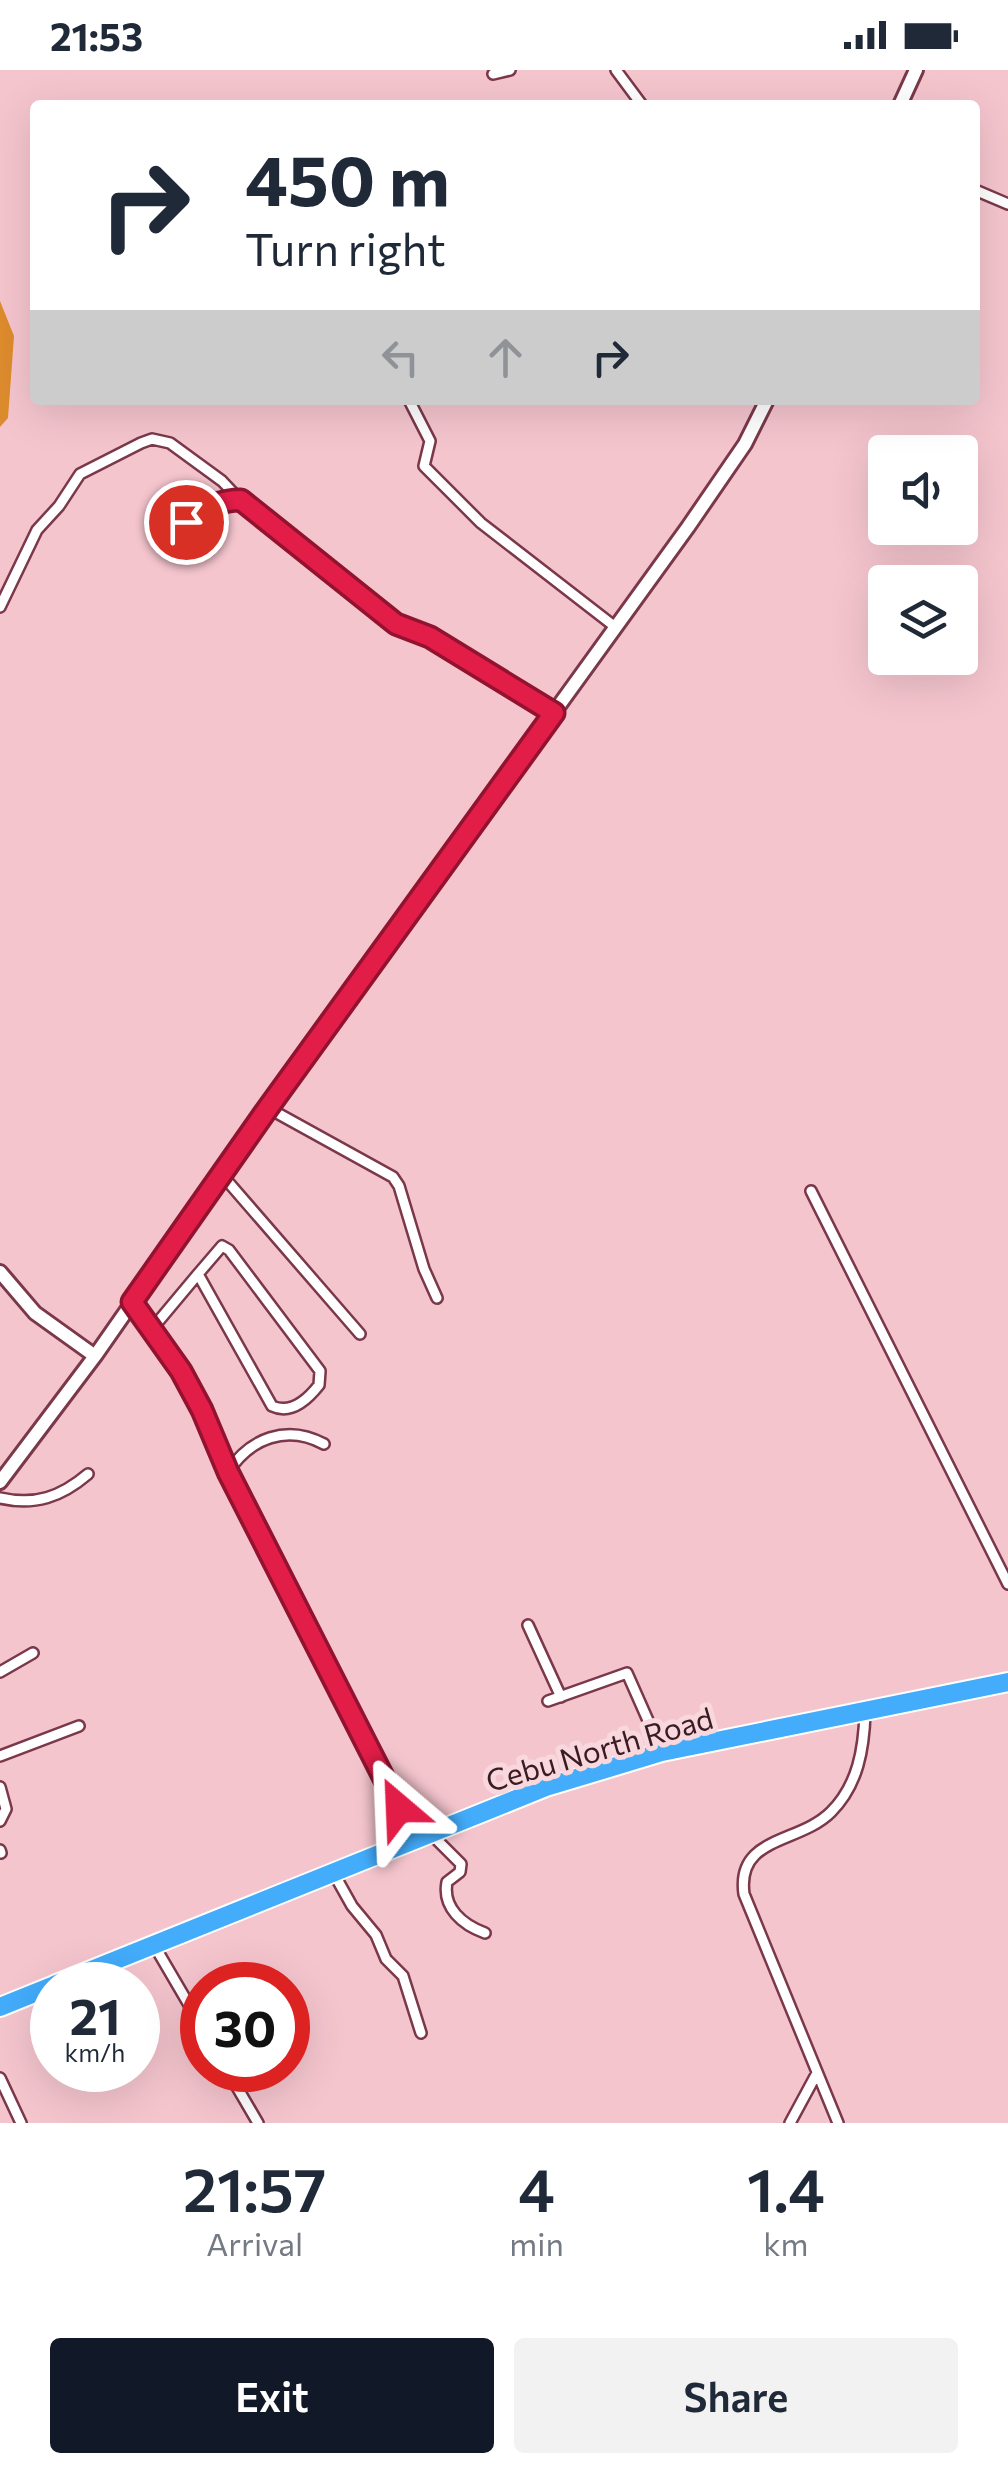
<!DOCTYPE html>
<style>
:root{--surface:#fff;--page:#f2f2f3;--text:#1f2937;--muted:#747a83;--accent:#111827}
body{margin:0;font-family:Commissioner,sans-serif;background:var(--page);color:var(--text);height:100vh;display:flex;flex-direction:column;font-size:38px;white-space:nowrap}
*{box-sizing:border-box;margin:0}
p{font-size:32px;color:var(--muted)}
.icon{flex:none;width:55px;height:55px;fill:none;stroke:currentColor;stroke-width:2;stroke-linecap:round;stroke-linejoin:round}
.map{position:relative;height:2053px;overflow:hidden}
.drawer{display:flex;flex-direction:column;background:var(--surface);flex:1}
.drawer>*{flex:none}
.top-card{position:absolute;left:30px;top:30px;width:950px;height:305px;border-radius:10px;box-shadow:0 10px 40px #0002;background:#fff;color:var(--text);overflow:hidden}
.tools{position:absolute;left:868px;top:365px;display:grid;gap:20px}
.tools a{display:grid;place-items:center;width:110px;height:110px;border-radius:10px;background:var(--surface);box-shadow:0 10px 40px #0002;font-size:50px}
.speed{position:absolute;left:30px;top:1892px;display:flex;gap:20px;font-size:50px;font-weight:700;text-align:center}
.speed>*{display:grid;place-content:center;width:130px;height:130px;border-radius:50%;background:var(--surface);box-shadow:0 10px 40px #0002;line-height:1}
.speed small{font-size:25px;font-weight:400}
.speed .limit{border:15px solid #d22;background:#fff;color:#111}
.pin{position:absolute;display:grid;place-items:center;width:85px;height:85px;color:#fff;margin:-42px;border:5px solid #fff;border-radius:50%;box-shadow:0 2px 10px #0007}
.me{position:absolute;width:110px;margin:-55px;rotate:334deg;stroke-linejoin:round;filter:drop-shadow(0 0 8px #0008)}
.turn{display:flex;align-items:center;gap:35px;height:210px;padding:0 50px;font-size:45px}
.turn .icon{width:130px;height:130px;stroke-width:2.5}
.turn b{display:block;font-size:70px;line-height:85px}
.lanes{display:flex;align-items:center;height:95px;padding:0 50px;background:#0003;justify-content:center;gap:50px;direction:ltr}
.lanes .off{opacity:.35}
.eta{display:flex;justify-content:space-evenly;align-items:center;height:170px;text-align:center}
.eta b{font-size:60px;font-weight:600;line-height:70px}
.primary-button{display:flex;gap:20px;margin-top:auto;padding:20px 50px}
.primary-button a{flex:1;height:115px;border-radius:10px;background:var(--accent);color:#fff;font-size:40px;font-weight:600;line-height:115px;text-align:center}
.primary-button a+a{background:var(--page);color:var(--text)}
.status{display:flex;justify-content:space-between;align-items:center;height:70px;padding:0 50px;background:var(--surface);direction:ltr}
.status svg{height:28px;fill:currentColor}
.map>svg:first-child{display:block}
</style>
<div class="status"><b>21:53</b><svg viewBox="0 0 49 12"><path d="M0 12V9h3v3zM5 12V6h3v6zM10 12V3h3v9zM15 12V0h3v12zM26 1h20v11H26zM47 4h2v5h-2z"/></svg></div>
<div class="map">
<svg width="1008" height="2053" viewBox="0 0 1008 2053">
<rect width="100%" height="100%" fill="#f5c5ce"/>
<path fill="#dd8c2d" d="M0 231 14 266 8 348 0 357Z"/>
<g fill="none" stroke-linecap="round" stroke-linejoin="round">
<g stroke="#7a384a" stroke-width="14">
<path id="street" d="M616 0 642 35
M493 4 510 0
M975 120 1008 134
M409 330 430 371 424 396 481 453 614 556
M186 452C201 438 221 431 241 431L396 554 430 567 554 643
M0 537 37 460 59 436 80 404 141 373 152 369 170 373 222 411 241 431
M268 1038 393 1107 399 1116 424 1199 437 1228
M223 1106 360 1264
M811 1121 1008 1514
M222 1176 229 1180 320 1301 319 1315C308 1329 291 1345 272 1336L198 1204Z
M132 1233 181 1301 202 1340 228 1402 414 1769
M152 1259 198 1204
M228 1402C250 1368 287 1354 324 1374
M0 1428C35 1436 61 1427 88 1404
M528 1555 561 1627
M0 1602 33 1583
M548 1631 627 1603 662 1682
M0 1686 79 1656
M0 1717 6 1739 0 1751
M431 1764 461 1794 460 1802 447 1812C442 1838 463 1855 485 1863
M0 1780 1 1783
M333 1802 352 1836 376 1865 386 1889 403 1906 421 1963
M154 1875 202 1957
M227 2000 258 2053
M0 2008 21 2053
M790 2053 817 2003
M838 2053 744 1824C736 1766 799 1774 831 1742 858 1715 864 1679 865 1642"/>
</g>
<g stroke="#7a384a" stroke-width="18">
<path id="secondary" d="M900 35 916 0
M0 1202 35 1243 95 1286
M0 1412 95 1286 268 1038 688 457 745 374 767 330"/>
</g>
<g stroke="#fff" stroke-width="22">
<path id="highway" d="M54 1915 546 1717 662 1682 1008 1612
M0 1937 52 1916"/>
</g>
<use href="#street" stroke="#fff" stroke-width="9"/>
<use href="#secondary" stroke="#fff" stroke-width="12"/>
<use href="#highway" stroke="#43acfb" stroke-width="18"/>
</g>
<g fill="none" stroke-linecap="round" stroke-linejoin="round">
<g stroke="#92132f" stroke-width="25">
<path id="route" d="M186 452C202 438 221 430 241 430L396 554 430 567 554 643 268 1038 132 1232 181 1301 202 1340 228 1402 399 1738"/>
</g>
<use href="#route" stroke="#e11d48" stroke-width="18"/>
</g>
<g text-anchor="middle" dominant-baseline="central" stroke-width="10" stroke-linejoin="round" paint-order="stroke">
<g font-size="30" fill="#391c23" stroke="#f8d7dd">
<text transform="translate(599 1678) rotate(-16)">Cebu North Road</text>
</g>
</g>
</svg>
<div class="tools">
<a><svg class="icon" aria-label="sound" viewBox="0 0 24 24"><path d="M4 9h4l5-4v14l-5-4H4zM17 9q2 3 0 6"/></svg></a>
<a><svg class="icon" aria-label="layers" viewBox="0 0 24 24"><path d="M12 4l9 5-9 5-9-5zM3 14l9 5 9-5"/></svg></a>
</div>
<div class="speed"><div>21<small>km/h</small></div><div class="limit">30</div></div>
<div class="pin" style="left:186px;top:452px;background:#d93025"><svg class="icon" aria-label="arrive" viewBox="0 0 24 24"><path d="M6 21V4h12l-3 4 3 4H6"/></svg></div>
<svg class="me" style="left:399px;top:1738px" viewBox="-20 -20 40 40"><path d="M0-17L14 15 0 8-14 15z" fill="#e11d48" stroke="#fff" stroke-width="4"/></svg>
<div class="top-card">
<div class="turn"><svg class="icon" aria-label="right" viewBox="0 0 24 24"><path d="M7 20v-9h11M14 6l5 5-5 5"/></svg><div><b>450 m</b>Turn right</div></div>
<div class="lanes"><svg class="icon off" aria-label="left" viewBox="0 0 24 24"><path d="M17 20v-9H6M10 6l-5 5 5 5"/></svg><svg class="icon off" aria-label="ahead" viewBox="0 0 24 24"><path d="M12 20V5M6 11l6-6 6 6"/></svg><svg class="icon" aria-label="right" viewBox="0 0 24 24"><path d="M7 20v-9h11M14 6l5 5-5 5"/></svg></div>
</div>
</div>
<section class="drawer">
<div class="eta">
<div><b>21:57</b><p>Arrival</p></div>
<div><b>4</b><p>min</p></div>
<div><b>1.4</b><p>km</p></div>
</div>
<div class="primary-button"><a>Exit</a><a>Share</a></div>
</section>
